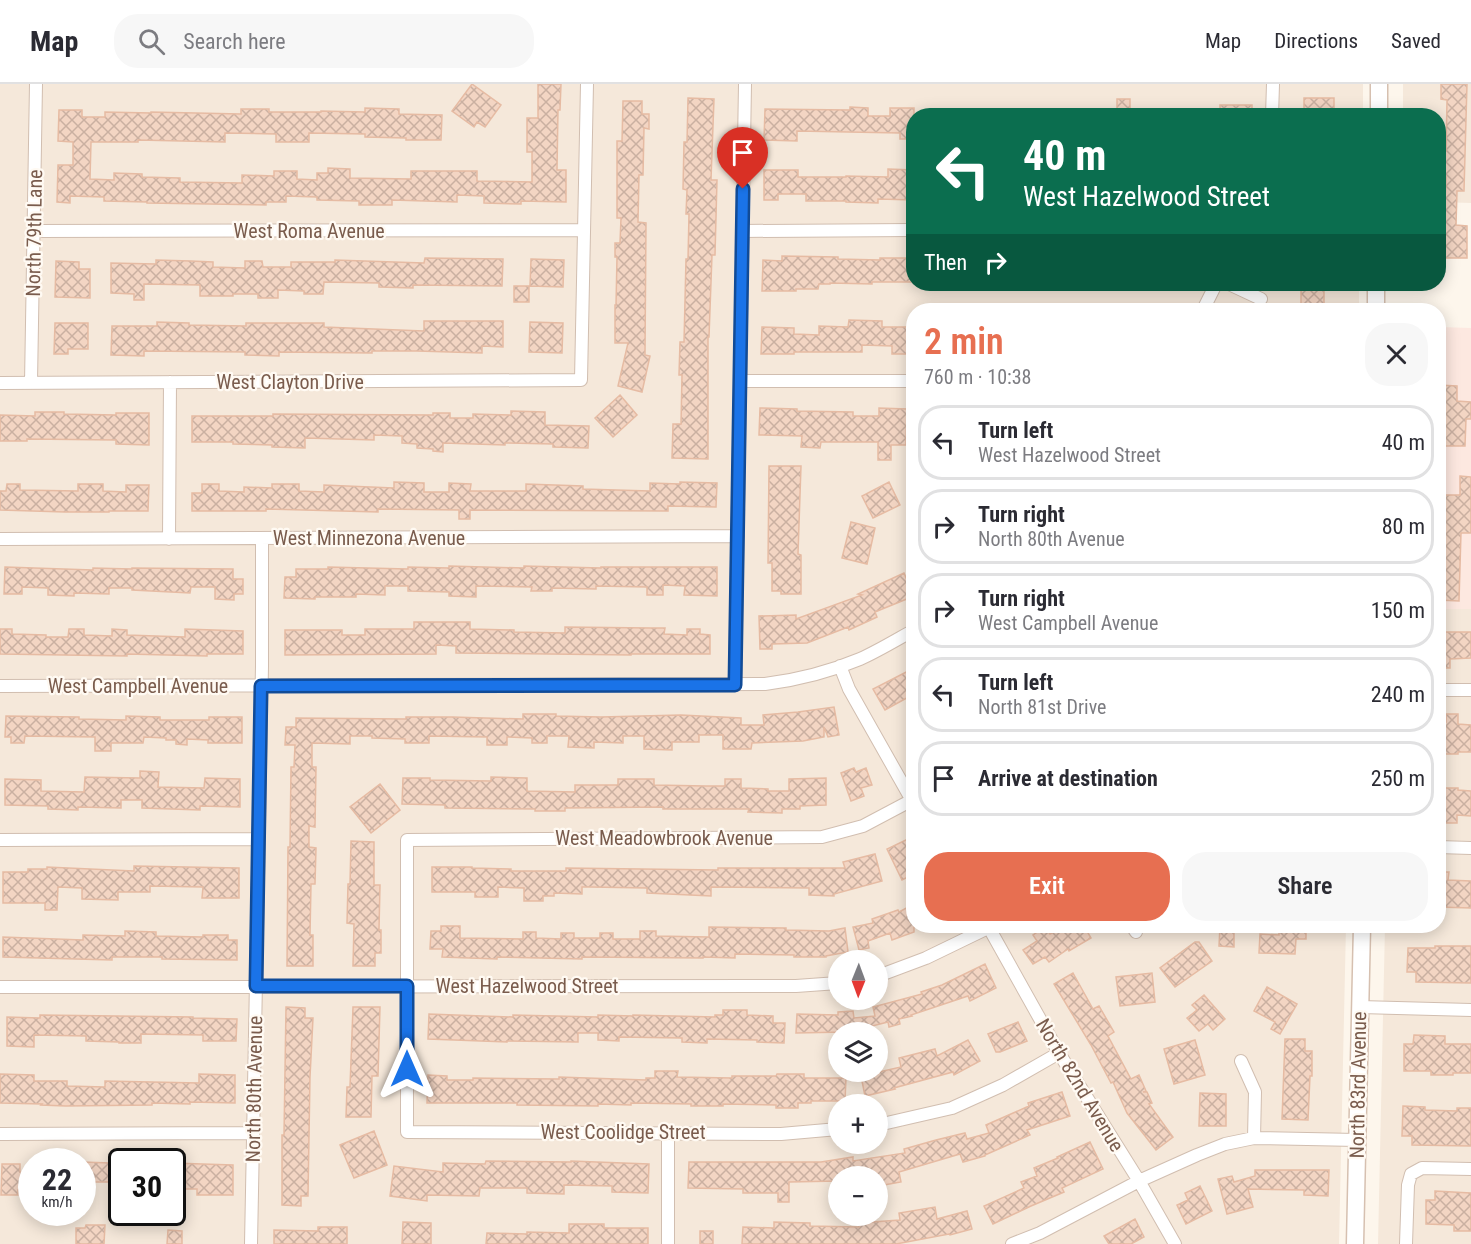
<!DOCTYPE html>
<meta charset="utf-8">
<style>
:root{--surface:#fff;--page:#f7f7f7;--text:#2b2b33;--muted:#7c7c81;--line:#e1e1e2;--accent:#e76f51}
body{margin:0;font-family:"Roboto Condensed",sans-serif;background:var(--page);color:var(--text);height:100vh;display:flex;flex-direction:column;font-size:22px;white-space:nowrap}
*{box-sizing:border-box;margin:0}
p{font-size:20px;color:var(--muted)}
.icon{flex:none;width:33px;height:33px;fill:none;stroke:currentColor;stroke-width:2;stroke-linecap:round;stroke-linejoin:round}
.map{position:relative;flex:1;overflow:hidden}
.side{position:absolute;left:906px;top:219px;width:540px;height:630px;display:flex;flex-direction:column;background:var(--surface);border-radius:24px;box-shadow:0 3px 15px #0003}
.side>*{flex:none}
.hud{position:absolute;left:906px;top:24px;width:540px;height:183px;border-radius:24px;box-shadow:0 3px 15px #0003;background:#0b6e4f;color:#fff;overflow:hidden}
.needle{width:39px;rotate:181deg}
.tools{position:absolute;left:828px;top:866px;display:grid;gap:12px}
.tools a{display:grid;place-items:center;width:60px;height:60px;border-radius:50%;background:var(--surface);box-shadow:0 3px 15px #0003;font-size:30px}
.speed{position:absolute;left:18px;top:1064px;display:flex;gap:12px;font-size:30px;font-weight:700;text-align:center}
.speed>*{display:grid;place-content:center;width:78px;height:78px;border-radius:50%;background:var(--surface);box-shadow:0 3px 15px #0003;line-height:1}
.speed small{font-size:15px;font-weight:400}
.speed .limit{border:3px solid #111;border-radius:9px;background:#fff;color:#111}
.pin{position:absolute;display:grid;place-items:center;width:51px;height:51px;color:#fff;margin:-62px -26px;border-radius:50% 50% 50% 0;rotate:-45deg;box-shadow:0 0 6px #0007}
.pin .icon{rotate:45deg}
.me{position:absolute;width:66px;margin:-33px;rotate:0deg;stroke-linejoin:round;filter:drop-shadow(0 0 4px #0008)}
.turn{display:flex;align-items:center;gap:21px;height:126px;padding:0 18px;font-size:27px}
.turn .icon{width:78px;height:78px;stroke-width:2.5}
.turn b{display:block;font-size:42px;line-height:51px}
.then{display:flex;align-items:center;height:57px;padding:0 18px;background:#0003;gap:12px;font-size:22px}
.round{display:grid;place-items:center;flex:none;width:63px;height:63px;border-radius:24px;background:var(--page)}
.head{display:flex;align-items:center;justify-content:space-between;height:102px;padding:0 18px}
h1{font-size:36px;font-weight:600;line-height:45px;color:var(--accent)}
.primary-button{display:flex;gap:12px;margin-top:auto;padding:12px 18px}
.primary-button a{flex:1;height:69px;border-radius:24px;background:var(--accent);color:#fff;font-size:24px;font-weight:600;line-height:69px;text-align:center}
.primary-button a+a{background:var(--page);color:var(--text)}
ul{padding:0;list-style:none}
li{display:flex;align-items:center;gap:18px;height:75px;margin:0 12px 9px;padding:0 6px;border:3px solid var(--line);border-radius:24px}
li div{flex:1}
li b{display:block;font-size:22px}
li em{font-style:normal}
header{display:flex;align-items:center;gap:36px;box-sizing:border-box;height:84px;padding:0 30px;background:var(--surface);border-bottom:2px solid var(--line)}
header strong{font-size:28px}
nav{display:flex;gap:33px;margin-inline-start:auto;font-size:21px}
.search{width:420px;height:54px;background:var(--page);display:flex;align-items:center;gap:15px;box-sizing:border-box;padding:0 21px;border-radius:24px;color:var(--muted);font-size:22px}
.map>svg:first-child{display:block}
</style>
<header>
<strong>Map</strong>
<div class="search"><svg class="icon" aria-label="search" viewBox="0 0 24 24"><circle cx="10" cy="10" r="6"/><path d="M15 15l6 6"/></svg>Search here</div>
<nav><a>Map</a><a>Directions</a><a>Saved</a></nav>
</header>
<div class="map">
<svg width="1471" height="1160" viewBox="0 0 1471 1160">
<defs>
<pattern id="building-cross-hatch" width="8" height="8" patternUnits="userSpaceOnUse" patternTransform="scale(1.5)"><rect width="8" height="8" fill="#f3d5c3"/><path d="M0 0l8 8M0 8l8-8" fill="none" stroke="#cab0a1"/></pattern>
</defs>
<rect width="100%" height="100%" fill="#fdf6ec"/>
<path fill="#f5e8da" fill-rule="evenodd" d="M0 0H1363V31L914 32V200H1359V226H914V842H1346L1339 1160H0ZM838 876H878V915H838ZM838 948H878V987H838ZM838 1020H878V1059H838ZM32 1077H82V1128H32ZM122 1077H172V1128H122ZM838 1092H878V1131H838Z
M1403 0H1471V119L1439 118 1438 32H1403Z
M1439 525H1471V1160H1378L1385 842H1438Z"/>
<path fill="#fde8e0" d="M1439 243 1471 244V525H1439Z"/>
<path fill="url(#building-cross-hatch)" stroke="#e6bba3" stroke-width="1.5" d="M472 0 501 21 485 43 477 38 474 43 452 27Z
M538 0H561L560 26H558L557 86H566V118L521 117V120L484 119V112L457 111V118L392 116V121H359V117L317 116V113L286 112V118H266V121L147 119V118L104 117V113L70 112V119L57 118 58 81H73V58L58 57 59 26H82V33H105V28L151 29V28L241 30V25H269V28H321V27L365 28V24L399 25V30L442 31 441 56H406V54L365 53V50L309 49V58H276V50L225 49V58L138 56V58H91L90 95 114 96V89L142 90V93L180 94V98L242 99V91L274 92V87H297V95L317 96V89H328V84L350 85V94L411 95V87H477V97L532 98V68H527V34H538Z
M1441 0H1467L1464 107H1457L1456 141 1467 142V174H1438V118H1445L1446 93H1438V78H1444L1445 67H1446L1447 16 1441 15Z
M688 14 714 15 711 96H717L715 171H712L709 253H708V375L672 374 673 340H681L682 291H679L680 258H684L686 175H688L689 130H686L687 106 683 105 684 58H687Z
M1304 14H1334V32H1304Z
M1117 15H1130V32H1117Z
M623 17H642V30H649V45L644 44 643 91H639L638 138 646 139 645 271 650 272 642 308 618 302 628 259H615V221H616L617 173H615V159H620L621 134H617V57H622Z
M1220 21H1252V32H1220Z
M850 23 868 24V32H890V24H914V55H900V49L797 47V57L764 56 765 25 850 26Z
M888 85 914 86V116L878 115V119L846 118V117H806V110H778V116H764V86H798V93H846V92L888 93Z
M782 172 838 173V175L880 176V174H913V198H872V200L830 199V200H819L818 205H796V207H762L763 176 782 177Z
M425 174 503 175 502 202 413 201V204L379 203V199L324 198 323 210H304V207L278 206V214H258V210H233V212H200V201L144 200V216H134V210L111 209V179L156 180V176L191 177 213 178V183L245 184V177H262L263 183H291V178H335V176L424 179Z
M531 175 564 176 563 203 530 202Z
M56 177 79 178V185H90V214L55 213Z
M1301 200H1324V222H1301Z
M514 202H529V218H514Z
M849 236 882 237V243H914V270H892V262L862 261V268H794V270H761L762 243 794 244V250L819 251V242L848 243Z
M424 237H503V263L482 262V269L417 267H372V269L279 268V272L245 271V268L144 267V272L111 271 112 242H157V238L189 239V241L246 242V239H324V243L424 247Z
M530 238 563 239 562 269 529 268Z
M55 239H88V265H68V270H54Z
M1438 301 1457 302V317L1471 318V335H1466L1465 362H1438Z
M620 311 637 331 613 353 595 334Z
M760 324 797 325V327L853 328V332H879V324L907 325 906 361H891V376H878V358H821L820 364 801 363 802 352 759 351Z
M511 327 545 328V341L589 342 588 364 553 363V360L505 359V361L443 359V368L433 367V365L417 364V360L402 359V352L374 351V356L305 354V364L272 363V361L233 360V358H192V332H273V330L433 331V329H450V334H473V330L511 331Z
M35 328H64V330L116 331V329H149V361L116 360V356L27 355V357H0V331L35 332Z
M769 382H801L798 470 801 471V510H781V507H772V479H768Z
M1460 392 1471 393V449H1461L1459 517 1438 516 1440 411H1460Z
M394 398 424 399V408H449V399L471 400 470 407H526V400L583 402V405L650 407V399L680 400V398L717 399 716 423 668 422V427L470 426V435H459V426L378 425V428L266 425V427H192V409H202V400H219V407L244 408V403L272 404V400H299V407L324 408V401L394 404Z
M889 398 900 421 873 434 862 412Z
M7 400H20V406L78 407V400H103V407L126 408V401H149L148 427H109V428H65L0 426V407H6Z
M851 438 875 444 867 480 842 474Z
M449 482 524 484V482L601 484V483H717V512L684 511 685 502 663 501V511H647V503L596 502V505L552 504V507H531L532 503 476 502V513L449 512V508L408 507V502H385V511L356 510V513H315V515L284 514 285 493H296V485H328V483L408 485V483L449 484Z
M5 483 93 486V484L132 485V484L233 485V495H243V510H234V516L215 515V503H191L190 509 132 506V504H109V510L74 509V512L48 511V504L22 503V510H4Z
M904 489 914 512 875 528 877 533 849 546 848 543 807 559 772 560V565H760L759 532 796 531V535L862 511 858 510Z
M414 538H470V545L514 546V548L565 549V543L651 544H665L664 550 687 551V545H700V550L710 551V570H631V571L456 569V562L436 561V570L285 571V546H342V551H365V545H414Z
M0 545H12V550L46 551V553H68L69 545H84V551L112 552V545L127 546V551L185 553V545L243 547V570H207V572L127 570V572L0 570Z
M1438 548H1471V574L1450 575V584H1438Z
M914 584V610L885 626 873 605Z
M834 623 839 651 828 653 824 643V653L803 657 752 659 751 665H723V651H699V658H672V666L644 665V652H623V659L594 658V664L568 663 569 652H547V659H532V654L507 653V661H487V653L429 652V659H405V655L372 654V652H350V660L312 659V683H316L315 743 309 742V763L316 764 315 800H311L310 851H313V882H287L288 763H290L291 683H294L295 661H285L286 643H296V634L406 635V633H452L523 635V630H556V632L601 633 681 631 741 634V641H764L763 631 798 628Z
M1446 630H1458V640L1471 641V668H1458V670H1438V638H1446Z
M6 632 79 633V635L126 636V632L160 633V636H209V633H242V659H208V656L187 655V661L176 660V656H166V654L144 653 143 659H111V667H95V653L25 652 24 659H11V653H5Z
M854 684 856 688 866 684 872 701 861 704 864 712 851 717 841 689Z
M140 687 159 688 158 703 204 704 205 694 240 695V723L200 722V726L142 724V716H121V724L78 723V726L48 725V722L5 721V695L41 696V707L84 708 85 693 140 694Z
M491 693 527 694V707L575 708V701H618V695H654V701L706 702H725V695H741V704L768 705V707H789V695L826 694V721L800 722V725H782V729L748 728 749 725H663V723L565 724V727H535V725L445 724V721L402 720 403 694H430V696L491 697Z
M380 700 400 726 371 749 350 723Z
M1438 704H1458V706L1471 707V732L1457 731V739H1438Z
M910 754 914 762V790L902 796 887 765Z
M351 757 374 758V801H380L379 846H381V869H375V882H353L354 840 347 839 348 800H350Z
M875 770 882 797 834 810V812L809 811V804L711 803V812L647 809V804L590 803H582V810L554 809V812H543V817H524V804L498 803V813H475V808H432V783H472V784L511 785V787H566V784L718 786V784H845L843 778Z
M134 782 239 784V814H202L203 803 150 802V808H118V816L82 815V804L58 803 57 826H45V819H3V788H28V785H47V783L134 787Z
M1438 788H1449L1448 796 1471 797V824L1438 823Z
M914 820V848L892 856 890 849 868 857 869 864 859 866 853 843 873 839 872 835 898 826 899 828Z
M441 842H460V854L523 855V848H536V854L561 855V849H574V854H600V849H613V855H640V847H656V852L709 853V843L786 844V846L829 847 845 844 848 868 826 872V873H794V871L735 870V874L703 873V874L582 873V875L497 873V875L442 873 443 865H430L431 847H441Z
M1066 842H1084L1091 854 1069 867 1068 865 1049 878 1045 873 1033 880 1023 866 1037 857 1033 851 1045 843 1050 850Z
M1220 842H1234V863L1219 862Z
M1279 842H1306V855H1296L1295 870 1259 869 1260 850 1279 851Z
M125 847 156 848V852L203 853V851H228V856H237V876L162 875V873H112V876L3 873V853L83 856V851L125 852Z
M1195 858H1199L1212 877 1175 903 1160 884Z
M1435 862H1471V899L1416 898V888H1407L1408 864H1435Z
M985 880 996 904 970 917 968 912 911 931 912 932 899 935 900 940 889 943 888 938 868 943V948H851V945H847L846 948 796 949 797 930 838 931V928L853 927 854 934 875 932 873 923 922 910 921 908 942 901Z
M1073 889 1093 925 1099 922 1114 948 1108 952 1131 995 1139 991 1146 1007 1143 1008H1147L1152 1019 1149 1020 1173 1053 1156 1066 1127 1029 1113 998 1111 999 1091 961 1054 900Z
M1152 889 1155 918 1120 922 1116 893Z
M1267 903 1297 920 1280 950 1271 945 1275 938 1254 927Z
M1204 911 1225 935 1213 946 1208 940 1199 947 1187 934 1197 926 1192 921Z
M286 923 305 924V934H313L310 993 308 1112H301V1122L282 1121V1051H284Z
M353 923H380L378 992H372L371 1033H346L347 1003H350Z
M723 926H747V931L773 932V939H785L784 959 757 958V956L707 955V959L682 958V954L619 953V957L598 956V949H578V958L507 957V958L428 955 429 930 513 933V931L598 933V931L633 932V931L715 933V931H723Z
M40 931 193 933V934L237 935 236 957H203V951L141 950V959H119V958L86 957V952L34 951V963L7 962V933L40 934Z
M1018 938 1027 957 1000 968H996L988 950Z
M1414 951 1445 952V960H1471V989H1453V991H1431V987H1404V960H1413Z
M1285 955H1305V967H1312V992H1310L1308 1036 1282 1035Z
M968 956 980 977 954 991 953 988 894 1004 895 1005 865 1012 861 992 901 983 899 974 935 965 937 972Z
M1195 956 1205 991 1174 1000 1164 965Z
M655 987H678L677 993 732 994V992H776L777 990H804V994H846L845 1017H811V1019H798V1024H776V1021L723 1020V1022H691V1020L631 1019V1021L598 1020V1022L517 1021V1019H427L428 991 447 992V996H473V994L559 995V993L646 996V994H655Z
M0 990 34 991V997H67V1002L105 1003V997L199 999V990L235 991V1019L190 1018V1020L152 1019V1021L66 1022 41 1021 42 1020 0 1019Z
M1062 1008 1070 1032 1027 1046 1030 1051 985 1071V1072L963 1078 960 1070 899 1088 901 1098 878 1102V1092H838V1097L789 1098V1118H778V1109H743V1105L688 1104 689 1078H821L853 1073V1077L905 1069 904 1065 936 1056 965 1049 967 1055 989 1049 986 1041 1029 1022 1028 1019Z
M1200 1009 1226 1010V1042H1199Z
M1403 1022 1425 1023V1026L1457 1027V1024H1471V1062L1412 1061V1052H1402Z
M374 1047 387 1081 354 1094 340 1061Z
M1090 1058 1103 1085 1062 1104 1064 1108 1031 1122 993 1140 984 1122 1024 1104 1021 1098 1037 1092 1034 1084 1058 1074 1057 1073Z
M486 1077 571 1078V1077L649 1080 648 1109 612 1108V1102L564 1101V1110L527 1109V1104H480L479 1112 427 1111V1117L390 1112 394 1082 443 1088V1079L485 1080Z
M82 1078 110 1079V1081H122V1098H82Z
M172 1079 233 1081V1111H197V1105H172Z
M2 1080H20V1088H29V1106H18V1111H1Z
M1255 1086H1329L1328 1112 1304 1111V1106L1248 1105 1253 1123 1227 1130 1218 1095 1232 1092 1234 1098 1255 1092Z
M1200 1102 1212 1127 1186 1140 1177 1121 1188 1116 1185 1109Z
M1435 1107 1471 1109V1147H1454V1141L1426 1140V1116H1435Z
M935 1123 937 1135 967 1127 972 1145 950 1151 949 1150 896 1160H742L743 1143 774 1144V1138L810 1139V1142L859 1143 858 1139 900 1136 899 1129Z
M1135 1135 1144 1153 1131 1160H1109L1104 1152Z
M403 1138 431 1139V1160H402Z
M569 1140H604V1144H648V1160H486L487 1149 527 1150V1148L569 1149Z
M86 1141H105L104 1160H76V1144H85Z
M318 1143H347V1160H274V1146L318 1147Z
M168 1146 182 1147V1160H167Z
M700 1147H713V1160H700Z"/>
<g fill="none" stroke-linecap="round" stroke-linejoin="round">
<g stroke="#d1beb0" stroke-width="14">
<path id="street" d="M1272 32 1273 0
M35 147 584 146
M742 147 914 146
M1229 200 1261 215
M1203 226 1216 200
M740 297H914
M0 299 581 296 587 0
M31 299 36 0
M0 455 738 452
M169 455 170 298
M913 456 914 458
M840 582 849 605 914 720
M735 601 745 0
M0 602 765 600C797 596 829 588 860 575 878 567 896 556 914 546
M1438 606H1471
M0 756 259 755
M1438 763 1471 764
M988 842 1059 969 1139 1097 1175 1160
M1132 842 1136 848
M878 892 926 874 992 842
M0 903 796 902 838 899
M1360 923 1471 926
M1241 977 1255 1008 1254 1054
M878 1041 952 1024 1003 1001 1059 969
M838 1045 781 1050 407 1048V756L822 753 863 742 914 715
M0 1050 252 1049
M251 1160 262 582V455
M668 1160V1048
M1012 1160 1040 1149 1139 1097 1197 1071 1225 1060 1254 1054 1357 1056
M1406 1160 1408 1101 1411 1090 1422 1084 1471 1085"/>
</g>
<g stroke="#d6c0b0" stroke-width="19">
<path id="secondary" d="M1379 32V0
M1376 226V200
M1355 1160 1362 842"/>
</g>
<use href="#street" stroke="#fff" stroke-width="12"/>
<use href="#secondary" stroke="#fff" stroke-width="16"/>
</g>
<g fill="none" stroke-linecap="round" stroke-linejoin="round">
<g stroke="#114b97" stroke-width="15">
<path id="route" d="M407 985V902H256L261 602 735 601 743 105"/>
</g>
<use href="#route" stroke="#1a73e8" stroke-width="10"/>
</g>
<g text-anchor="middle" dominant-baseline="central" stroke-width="4.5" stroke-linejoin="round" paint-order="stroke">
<g font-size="20" fill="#7a5c4d" stroke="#fffaf3">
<text x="309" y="147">West Roma Avenue</text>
<text transform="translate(34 149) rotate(-89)">North 79th Lane</text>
<text x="290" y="298">West Clayton Drive</text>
<text x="369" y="454">West Minnezona Avenue</text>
<text x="138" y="602">West Campbell Avenue</text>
<text x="664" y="754">West Meadowbrook Avenue</text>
<text x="527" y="902">West Hazelwood Street</text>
<text transform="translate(1080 1001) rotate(59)">North 82nd Avenue</text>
<text transform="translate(1358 1001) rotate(-89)">North 83rd Avenue</text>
<text transform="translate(254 1005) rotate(-89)">North 80th Avenue</text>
<text x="623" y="1048">West Coolidge Street</text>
</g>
</g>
</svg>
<div class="tools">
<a><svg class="needle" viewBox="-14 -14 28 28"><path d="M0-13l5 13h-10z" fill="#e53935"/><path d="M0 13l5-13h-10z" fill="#7c7c81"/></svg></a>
<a><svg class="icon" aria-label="layers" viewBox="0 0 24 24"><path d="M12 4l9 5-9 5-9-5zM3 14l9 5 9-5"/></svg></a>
<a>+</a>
<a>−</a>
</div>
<div class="speed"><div>22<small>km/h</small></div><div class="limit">30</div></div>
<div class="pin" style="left:743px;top:105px;background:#d93025"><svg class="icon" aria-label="arrive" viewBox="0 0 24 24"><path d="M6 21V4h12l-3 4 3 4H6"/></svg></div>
<svg class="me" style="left:407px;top:985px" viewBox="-20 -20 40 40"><path d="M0-17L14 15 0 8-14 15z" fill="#1a73e8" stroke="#fff" stroke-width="4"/></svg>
<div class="hud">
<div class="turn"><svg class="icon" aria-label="left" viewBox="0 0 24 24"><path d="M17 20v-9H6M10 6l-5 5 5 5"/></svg><div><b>40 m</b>West Hazelwood Street</div></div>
<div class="then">Then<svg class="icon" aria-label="right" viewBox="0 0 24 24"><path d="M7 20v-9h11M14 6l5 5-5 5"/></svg></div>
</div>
<section class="side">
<div class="head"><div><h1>2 min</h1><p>760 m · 10:38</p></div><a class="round"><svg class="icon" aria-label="close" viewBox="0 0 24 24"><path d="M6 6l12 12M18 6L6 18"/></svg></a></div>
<ul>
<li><svg class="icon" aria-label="left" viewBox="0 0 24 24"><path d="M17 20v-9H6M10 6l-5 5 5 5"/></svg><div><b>Turn left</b><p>West Hazelwood Street</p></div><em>40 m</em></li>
<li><svg class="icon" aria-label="right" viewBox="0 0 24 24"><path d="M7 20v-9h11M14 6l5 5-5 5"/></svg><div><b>Turn right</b><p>North 80th Avenue</p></div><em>80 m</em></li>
<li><svg class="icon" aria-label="right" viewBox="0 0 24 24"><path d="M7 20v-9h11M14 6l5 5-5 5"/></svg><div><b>Turn right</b><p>West Campbell Avenue</p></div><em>150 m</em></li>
<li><svg class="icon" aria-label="left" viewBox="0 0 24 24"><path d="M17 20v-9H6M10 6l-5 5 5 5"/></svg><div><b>Turn left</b><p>North 81st Drive</p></div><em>240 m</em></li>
<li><svg class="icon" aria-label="arrive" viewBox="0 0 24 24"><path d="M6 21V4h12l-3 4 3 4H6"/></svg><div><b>Arrive at destination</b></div><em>250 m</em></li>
</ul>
<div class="primary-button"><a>Exit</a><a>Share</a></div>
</section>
</div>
